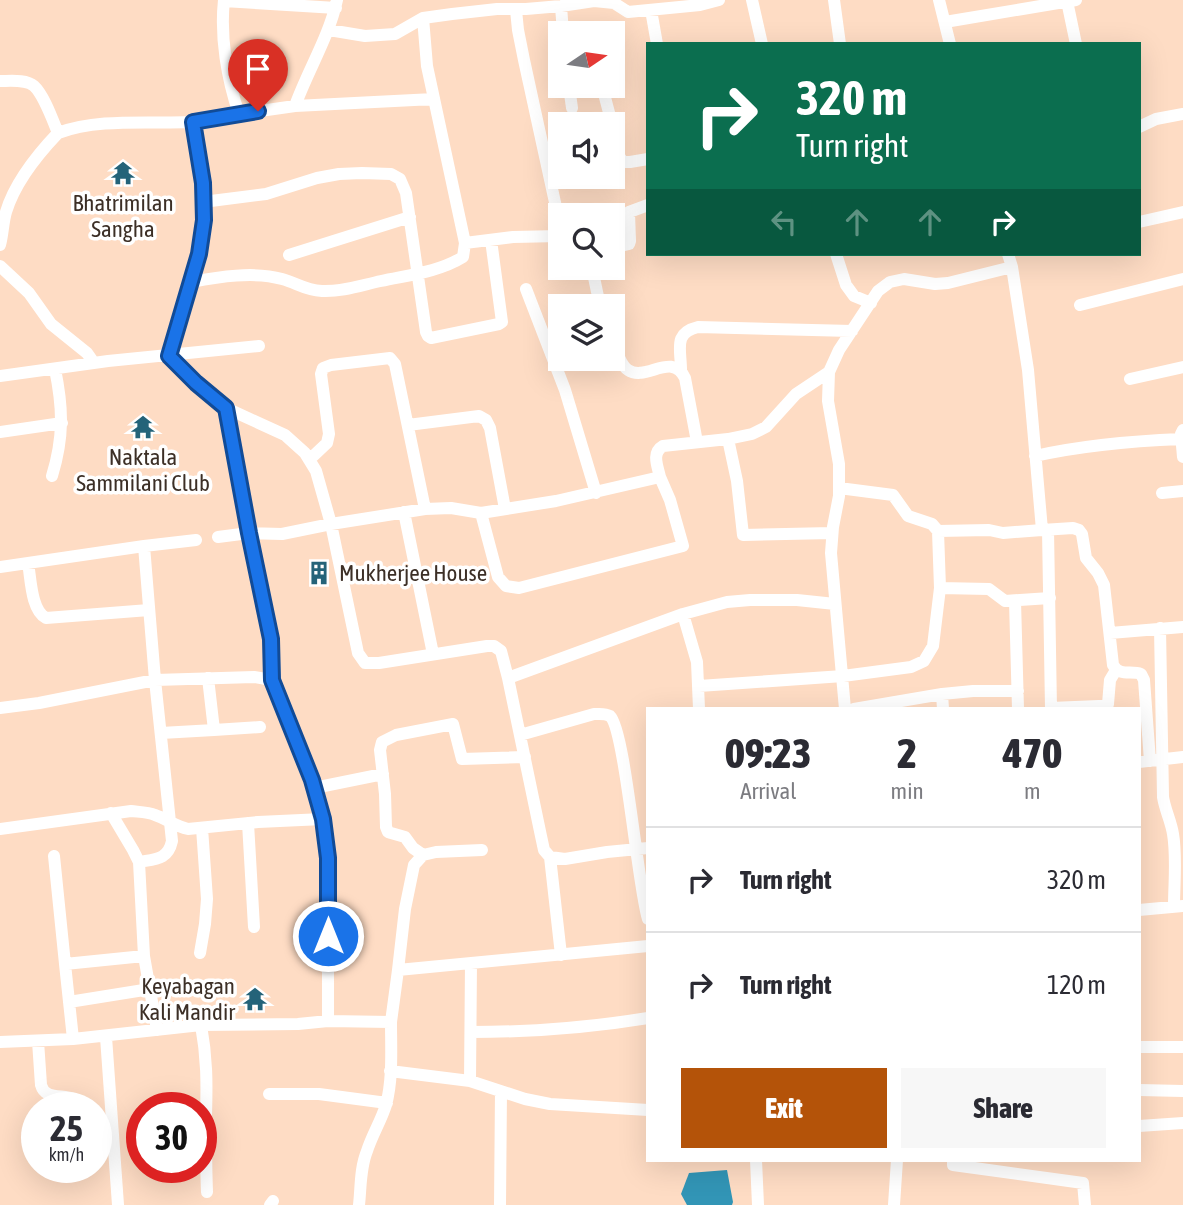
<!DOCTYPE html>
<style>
:root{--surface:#fff;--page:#f7f7f7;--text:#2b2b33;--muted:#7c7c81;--line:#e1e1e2;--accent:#b45309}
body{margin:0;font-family:"Asap Condensed",sans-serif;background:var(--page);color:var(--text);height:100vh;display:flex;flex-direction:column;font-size:26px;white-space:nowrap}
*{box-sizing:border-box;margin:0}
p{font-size:23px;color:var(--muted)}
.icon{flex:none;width:38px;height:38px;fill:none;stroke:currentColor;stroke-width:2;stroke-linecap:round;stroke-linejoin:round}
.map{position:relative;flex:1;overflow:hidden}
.sheet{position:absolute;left:646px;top:707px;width:495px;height:455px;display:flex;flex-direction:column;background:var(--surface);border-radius:0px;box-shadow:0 7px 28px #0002}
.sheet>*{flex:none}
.hud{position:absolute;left:646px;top:42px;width:495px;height:214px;border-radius:0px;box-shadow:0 7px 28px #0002;background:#0b6e4f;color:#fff;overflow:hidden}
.needle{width:46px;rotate:77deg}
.tools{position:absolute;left:548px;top:21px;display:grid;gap:14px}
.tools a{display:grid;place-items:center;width:77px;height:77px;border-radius:0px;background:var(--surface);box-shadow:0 7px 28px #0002;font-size:35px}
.speed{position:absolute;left:21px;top:1092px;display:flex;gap:14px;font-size:35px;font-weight:700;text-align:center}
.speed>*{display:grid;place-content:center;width:91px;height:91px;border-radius:50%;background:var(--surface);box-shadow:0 7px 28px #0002;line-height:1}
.speed small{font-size:18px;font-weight:400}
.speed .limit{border:10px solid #d22;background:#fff;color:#111}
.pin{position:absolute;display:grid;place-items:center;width:60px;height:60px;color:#fff;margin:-72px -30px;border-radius:50% 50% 50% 0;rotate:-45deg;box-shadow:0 0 7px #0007}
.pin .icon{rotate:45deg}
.me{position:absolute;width:77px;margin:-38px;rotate:0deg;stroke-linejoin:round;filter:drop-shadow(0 0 5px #0008)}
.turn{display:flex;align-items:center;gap:24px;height:147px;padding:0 35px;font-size:32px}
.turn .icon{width:91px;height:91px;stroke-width:2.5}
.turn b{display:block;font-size:49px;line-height:60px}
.lanes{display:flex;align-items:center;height:66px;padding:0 35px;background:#0003;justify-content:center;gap:35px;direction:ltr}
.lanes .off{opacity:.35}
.eta{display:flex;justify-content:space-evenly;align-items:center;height:119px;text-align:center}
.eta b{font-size:42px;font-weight:800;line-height:49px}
.primary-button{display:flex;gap:14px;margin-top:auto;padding:14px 35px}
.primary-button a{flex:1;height:80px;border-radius:0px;background:var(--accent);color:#fff;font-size:28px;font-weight:800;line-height:80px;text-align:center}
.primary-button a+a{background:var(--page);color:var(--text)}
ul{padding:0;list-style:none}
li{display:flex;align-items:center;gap:21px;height:105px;padding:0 35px;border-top:2px solid var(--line)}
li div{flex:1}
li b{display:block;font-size:26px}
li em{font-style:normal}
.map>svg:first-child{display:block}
</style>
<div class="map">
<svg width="1183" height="1205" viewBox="0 0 1183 1205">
<rect width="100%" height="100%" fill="#fedcc4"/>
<path fill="#3295b6" d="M727 1170 733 1202 732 1205H687L681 1194 689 1173Z"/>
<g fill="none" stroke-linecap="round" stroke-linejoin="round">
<path stroke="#fff" stroke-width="12" d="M224 0C220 37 227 79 239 114L295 106 434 99
M752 0 762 44
M834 0 840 44
M939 0 950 44
M224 1 336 8
M1067 1 1076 44
M561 6 563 33
M516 10 518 30 524 60 556 207
M651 10 657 44
M945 22 1076 0
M329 30 365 36 395 34 423 18 452 14 497 9H526L561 6 594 1 614 3 628 12 700 5 719 0
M0 81C10 81 26 79 34 86 44 95 53 121 58 133 99 118 147 124 190 122 206 121 223 117 239 114
M569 86 572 108
M602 86 612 124
M295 106C308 70 329 37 337 0
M193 122 203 183 204 220 199 254 169 356 196 383 226 408 285 435 305 453 316 471 331 524 358 653 365 663H379L487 646H494L501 651 508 678 683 614 727 602 750 600H797L835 604
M1139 127 1156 119 1183 114
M612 128 619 156 623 162H630L648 159
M203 202 266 194 317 178 339 174 362 173 391 174 400 179 406 193 426 332 428 336 431 338 499 324 502 322 491 240
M1139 222 1183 212
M465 243 513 237 560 236
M0 245C3 234 3 222 6 212 15 182 37 155 58 133
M612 248 629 244 630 241 629 212 648 205
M836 254 846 285 854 296 871 303
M1008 254 1012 267 1028 370 1042 530 1073 528 1079 530 1082 534 1086 558 1098 573 1104 585 1113 665C1120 677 1131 670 1141 674L1144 680 1150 761
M289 255 410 217
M0 266 29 293 51 324 87 353 94 363
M592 268 600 306
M191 282C218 277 254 271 282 279 297 283 304 290 322 291 342 292 362 285 381 281 408 275 439 272 463 257L465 243 427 66 423 18
M526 289 565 390 596 493
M1080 305 1183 279
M612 340C616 349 620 365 628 370 646 382 672 351 685 378L697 442
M681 370C681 349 673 333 698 327L852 331
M0 376 108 361 259 346
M1130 379 1183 367
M408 425 479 416 486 420 490 428 505 509
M1183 430 1181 434 1183 457
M0 432 62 423
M728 439 737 481 743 535 832 533
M1035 456C1084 445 1132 441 1181 439
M309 460 327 443 329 434 321 374 323 368 331 365 390 358 395 364 425 509
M52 476C64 437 63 408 55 369
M660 477C658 467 651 453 663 446L728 439 752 434 766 427 796 394 829 372
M839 488 893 495 908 516 932 524 938 531
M1162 493 1183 491
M404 512 433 654
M1048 530 1051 709
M218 537 249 533 226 408
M144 546 196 540
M28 563C31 579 31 610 46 618L149 610
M0 567 144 546 155 680 254 677 272 680
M940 588 989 589 1005 601 1050 598
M1015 601 1018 709
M683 614 697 662 699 709
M1160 628 1163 797C1165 810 1171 821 1173 834 1177 858 1174 883 1174 907
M1110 633 1183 627
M508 678 541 836 544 850 550 857 561 955
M699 686 843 676 911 667 924 661 933 646 940 588 938 531 989 530 1003 533 1042 530
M942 694 943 709
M0 708 39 703 155 680 172 841C168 860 155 859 139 862L133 850 111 813
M1051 708 1099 706 1108 704 1110 680 1116 670
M845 709 831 553 833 527 839 496V464L828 401 829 372 839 350 878 291 890 282 904 279 935 284 948 283 1012 267
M854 709 942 694 973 691H1018
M214 730 260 727
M161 733 214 730 208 678
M520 735 594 714C599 714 605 713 610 716 625 729 638 889 648 919
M1139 762 1183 757
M314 788 383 774
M248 823 254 927
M0 829 131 811C139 812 148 812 155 815 167 819 175 826 188 829L258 822 323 819
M423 855 413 848 405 837 391 833 388 832 386 827 385 794 380 750 382 742 396 735 453 724 462 759 525 757
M54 856 65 964
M550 857 565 859 607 852 648 848
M139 862 144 956 157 1030
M1139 910 1183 906
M200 953 205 924 207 899 202 828
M398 970 405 909 414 865 423 855 436 852 482 850
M69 1002 150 989
M328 1021V873L327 843 323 819 312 780 272 680 271 639 249 533 282 534 331 524 425 509 451 508 481 513 498 577 506 586 519 588 683 546 670 500 660 477 556 501 481 513
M201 1025C207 1058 207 1083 206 1116 206 1142 206 1167 207 1192
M471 1032C532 1032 587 1028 648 1018
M106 1037 118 1205
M73 1039 65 964 144 956
M38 1041 41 1085C45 1100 62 1094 74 1099L77 1108
M0 1042 73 1039 201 1025 298 1024 328 1021 391 1022 398 970 648 946
M1139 1047H1183
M390 1071 470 1081 525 1099 550 1104 648 1110
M470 1081 471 963
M1139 1090 1183 1091
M269 1094H319L387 1103
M1139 1126 1183 1123
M756 1160 758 1205
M953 1160V1165L1083 1183 1085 1205
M270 1205 273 1201
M359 1205C361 1187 360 1168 367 1151 372 1135 381 1121 386 1105 393 1079 391 1049 391 1022
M500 1205 501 1091
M894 1205 897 1160"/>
</g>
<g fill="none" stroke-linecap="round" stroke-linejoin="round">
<g stroke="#114b97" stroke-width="18">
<path id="route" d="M258 111 193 122 203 183 204 220 199 254 169 356 196 383 226 408 249 533 271 639 272 680 312 780 323 819 328 858V936"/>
</g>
<use href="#route" stroke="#1a73e8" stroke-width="12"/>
</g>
<defs>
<g id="temple-bare" transform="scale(1.89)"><path d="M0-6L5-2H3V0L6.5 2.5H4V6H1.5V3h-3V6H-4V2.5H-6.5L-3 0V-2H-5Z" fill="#246379" stroke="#fff" stroke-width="2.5" paint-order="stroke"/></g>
<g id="building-bare" transform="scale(1.89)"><path d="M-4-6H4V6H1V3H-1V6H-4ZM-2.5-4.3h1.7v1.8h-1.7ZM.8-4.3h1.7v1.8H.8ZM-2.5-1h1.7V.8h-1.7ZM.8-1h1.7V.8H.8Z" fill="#246379" stroke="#fff" stroke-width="2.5" paint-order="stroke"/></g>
</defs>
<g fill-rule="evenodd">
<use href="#temple-bare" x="123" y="173"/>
<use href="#temple-bare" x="143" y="427"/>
<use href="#building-bare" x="319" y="573"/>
<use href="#temple-bare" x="255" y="999"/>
</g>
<g text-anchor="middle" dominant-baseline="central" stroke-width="7" stroke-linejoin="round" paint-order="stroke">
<g font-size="23" fill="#3c2f26" stroke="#fff">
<text x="123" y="203">Bhatrimilan<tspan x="123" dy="26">Sangha</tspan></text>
<text x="143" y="457">Naktala<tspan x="143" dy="26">Sammilani Club</tspan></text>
<text x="339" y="573" text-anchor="start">Mukherjee House</text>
<text x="235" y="986" text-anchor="end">Keyabagan<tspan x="235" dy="26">Kali Mandir</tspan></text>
</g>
</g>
</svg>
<div class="tools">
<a><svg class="needle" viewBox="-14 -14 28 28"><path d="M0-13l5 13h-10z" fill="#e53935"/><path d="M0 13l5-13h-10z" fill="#7c7c81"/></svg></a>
<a><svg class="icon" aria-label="sound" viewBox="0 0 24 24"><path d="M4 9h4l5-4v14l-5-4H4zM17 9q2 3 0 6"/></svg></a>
<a><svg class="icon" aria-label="search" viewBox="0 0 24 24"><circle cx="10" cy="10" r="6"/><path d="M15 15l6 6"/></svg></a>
<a><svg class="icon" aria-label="layers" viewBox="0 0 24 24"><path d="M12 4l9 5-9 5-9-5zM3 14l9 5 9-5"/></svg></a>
</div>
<div class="speed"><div>25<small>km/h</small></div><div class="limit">30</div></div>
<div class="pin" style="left:258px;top:111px;background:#d93025"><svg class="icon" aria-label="arrive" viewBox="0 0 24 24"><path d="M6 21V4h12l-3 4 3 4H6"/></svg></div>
<svg class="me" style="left:328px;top:936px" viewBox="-20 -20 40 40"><circle r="17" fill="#1a73e8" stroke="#fff" stroke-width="3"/><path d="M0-11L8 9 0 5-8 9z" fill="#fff"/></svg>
<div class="hud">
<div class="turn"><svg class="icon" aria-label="right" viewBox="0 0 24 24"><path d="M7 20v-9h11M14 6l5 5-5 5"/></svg><div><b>320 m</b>Turn right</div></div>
<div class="lanes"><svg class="icon off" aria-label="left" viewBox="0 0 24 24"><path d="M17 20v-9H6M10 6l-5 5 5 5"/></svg><svg class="icon off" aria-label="ahead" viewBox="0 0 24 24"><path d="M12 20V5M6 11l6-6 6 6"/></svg><svg class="icon off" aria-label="ahead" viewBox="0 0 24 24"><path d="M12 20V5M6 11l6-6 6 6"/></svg><svg class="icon" aria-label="right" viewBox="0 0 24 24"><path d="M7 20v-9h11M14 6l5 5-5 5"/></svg></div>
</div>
<section class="sheet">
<div class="eta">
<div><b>09:23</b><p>Arrival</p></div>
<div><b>2</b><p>min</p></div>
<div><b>470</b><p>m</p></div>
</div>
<ul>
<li><svg class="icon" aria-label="right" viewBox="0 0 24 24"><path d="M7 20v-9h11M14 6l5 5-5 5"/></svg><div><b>Turn right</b></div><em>320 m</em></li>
<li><svg class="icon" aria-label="right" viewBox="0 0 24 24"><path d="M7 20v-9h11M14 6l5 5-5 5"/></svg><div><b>Turn right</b></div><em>120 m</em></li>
</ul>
<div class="primary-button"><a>Exit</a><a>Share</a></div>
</section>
</div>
